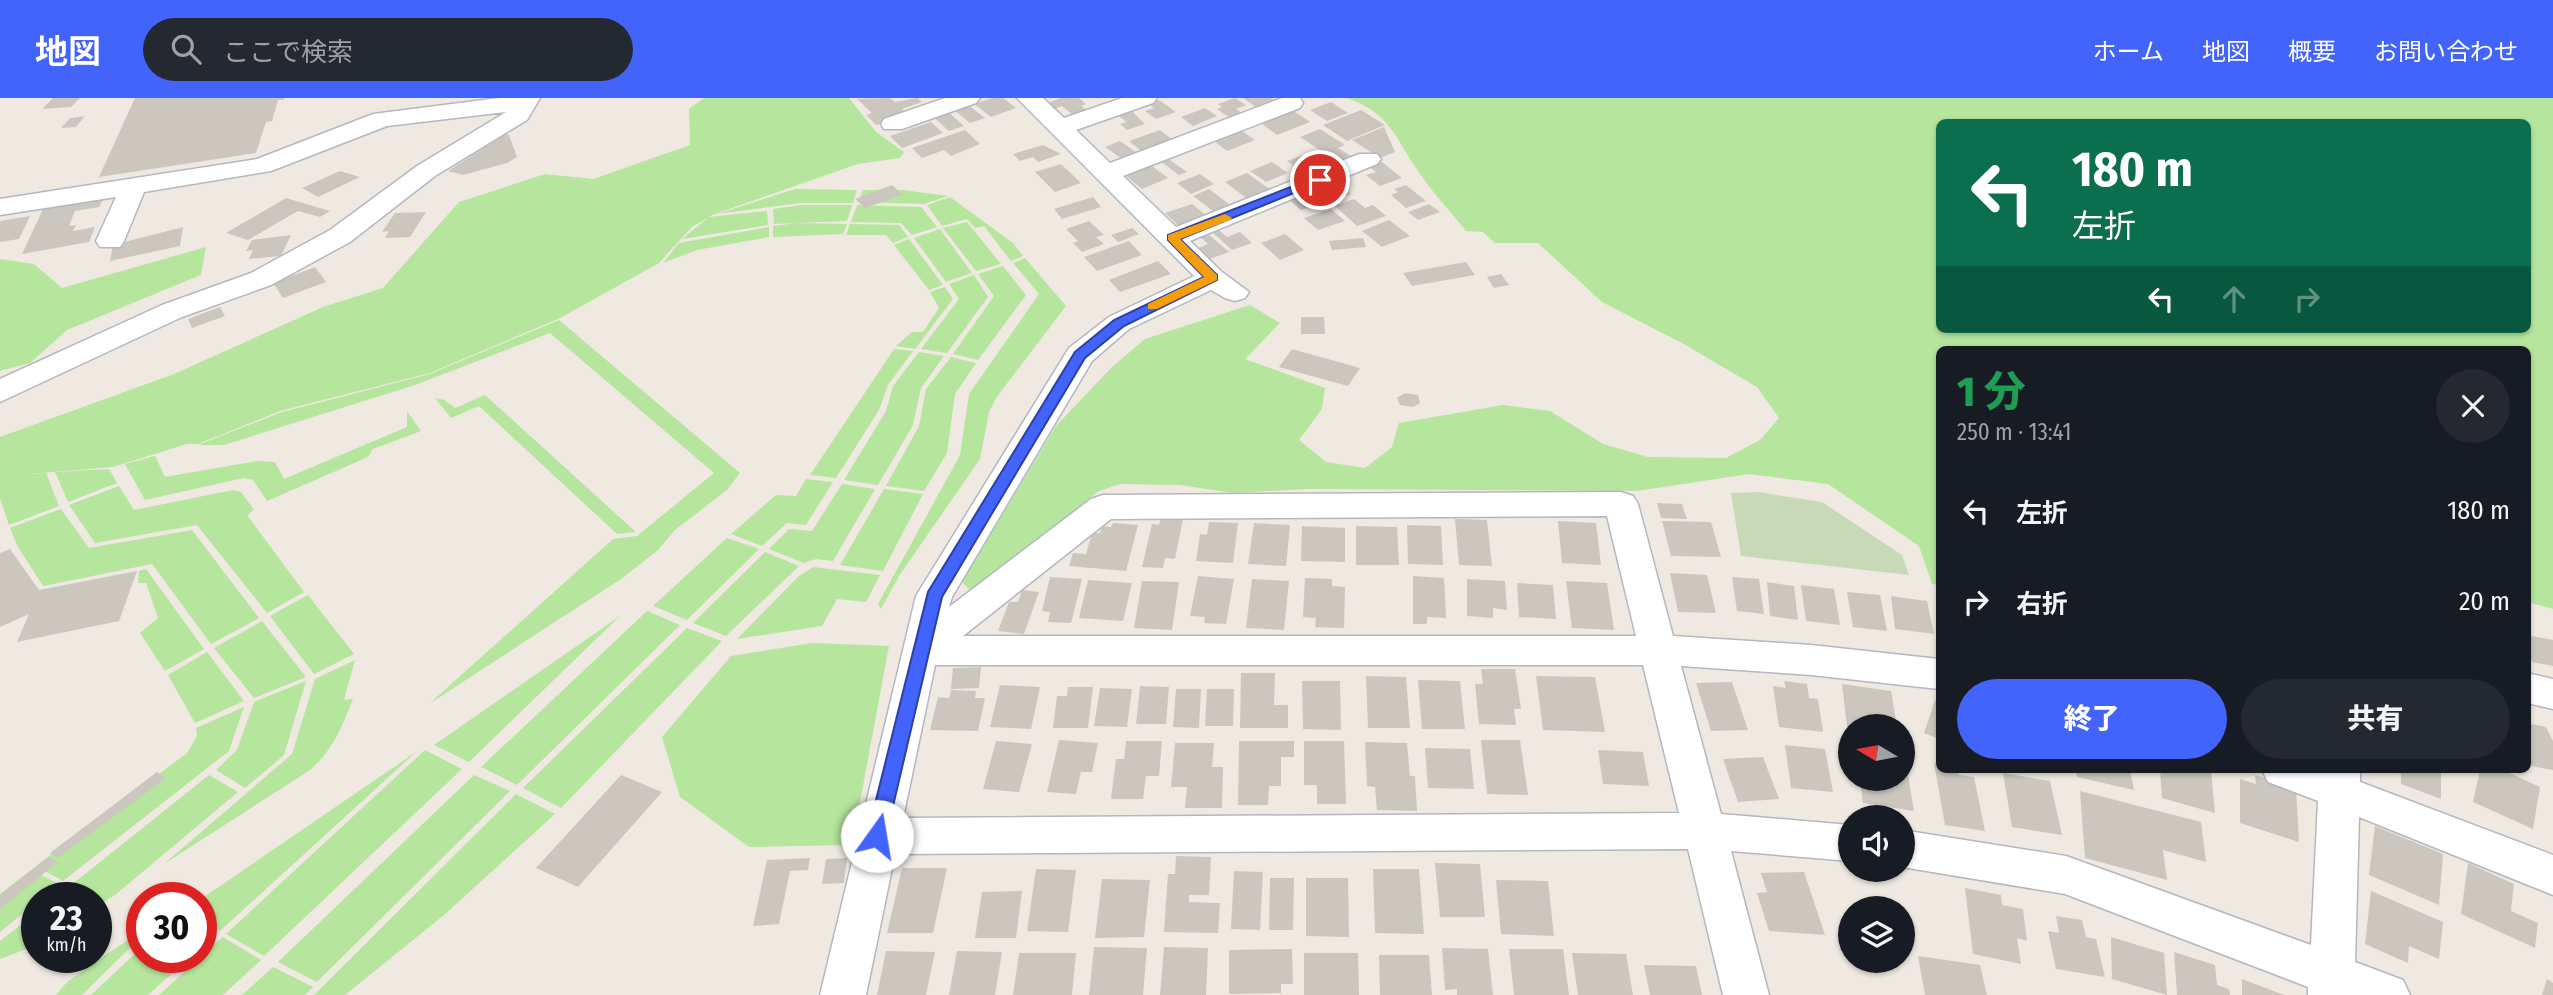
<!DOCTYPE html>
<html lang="ja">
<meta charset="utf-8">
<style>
:root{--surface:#171b24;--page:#242831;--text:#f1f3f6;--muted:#9ea1a6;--accent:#4264fb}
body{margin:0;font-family:"Fira Sans Condensed","Noto Sans JP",sans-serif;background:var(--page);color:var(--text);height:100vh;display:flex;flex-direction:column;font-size:26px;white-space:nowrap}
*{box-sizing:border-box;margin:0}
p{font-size:23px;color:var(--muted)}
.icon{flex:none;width:38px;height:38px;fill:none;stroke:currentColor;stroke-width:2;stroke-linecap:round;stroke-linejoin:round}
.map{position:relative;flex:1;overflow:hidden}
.details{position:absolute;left:1936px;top:248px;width:595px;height:427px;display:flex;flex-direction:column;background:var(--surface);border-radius:10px;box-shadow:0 2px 5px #0004}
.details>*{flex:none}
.banner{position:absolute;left:1936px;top:21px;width:595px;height:214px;border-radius:10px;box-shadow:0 2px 5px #0004;background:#0b6e4f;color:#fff;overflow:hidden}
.needle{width:46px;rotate:280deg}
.buttons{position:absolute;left:1838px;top:616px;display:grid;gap:14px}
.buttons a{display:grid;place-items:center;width:77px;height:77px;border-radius:50%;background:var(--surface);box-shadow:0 2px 5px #0004;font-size:35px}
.speed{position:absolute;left:21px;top:784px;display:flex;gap:14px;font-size:35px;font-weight:700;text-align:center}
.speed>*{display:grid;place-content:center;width:91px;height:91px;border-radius:50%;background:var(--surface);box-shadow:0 2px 5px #0004;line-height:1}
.speed small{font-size:18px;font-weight:400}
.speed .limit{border:10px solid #d22;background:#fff;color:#111}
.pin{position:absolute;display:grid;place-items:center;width:60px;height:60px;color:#fff;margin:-30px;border:4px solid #fff;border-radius:50%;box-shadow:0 2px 7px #0007}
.me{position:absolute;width:77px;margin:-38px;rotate:13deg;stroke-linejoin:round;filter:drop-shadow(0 0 5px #0008)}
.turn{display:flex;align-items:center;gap:24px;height:147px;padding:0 21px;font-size:32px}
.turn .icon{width:91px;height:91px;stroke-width:2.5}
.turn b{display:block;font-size:49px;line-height:60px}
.lanes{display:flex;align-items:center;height:66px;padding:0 21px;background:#0003;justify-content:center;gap:35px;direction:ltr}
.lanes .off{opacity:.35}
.round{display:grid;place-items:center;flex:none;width:74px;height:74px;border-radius:37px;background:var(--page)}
.summary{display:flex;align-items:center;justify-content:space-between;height:119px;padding:0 21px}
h1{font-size:42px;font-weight:800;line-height:52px;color:#1e9e55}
.cta{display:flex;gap:14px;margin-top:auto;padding:14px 21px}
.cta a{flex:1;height:80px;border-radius:42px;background:var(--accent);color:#fff;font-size:28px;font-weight:800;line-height:80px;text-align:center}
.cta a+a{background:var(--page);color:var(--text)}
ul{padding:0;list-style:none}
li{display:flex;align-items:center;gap:21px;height:91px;padding:0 21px}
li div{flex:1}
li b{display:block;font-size:26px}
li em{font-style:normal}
header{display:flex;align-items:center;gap:42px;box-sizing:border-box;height:98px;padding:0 35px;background:var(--accent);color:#fff}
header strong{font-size:33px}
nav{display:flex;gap:38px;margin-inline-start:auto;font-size:24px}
.search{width:490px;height:63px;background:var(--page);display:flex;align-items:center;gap:18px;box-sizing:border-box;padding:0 24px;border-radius:38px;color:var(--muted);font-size:26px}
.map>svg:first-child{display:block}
</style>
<header>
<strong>地図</strong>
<div class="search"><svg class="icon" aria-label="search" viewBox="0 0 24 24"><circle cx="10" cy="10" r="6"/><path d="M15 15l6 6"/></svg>ここで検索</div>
<nav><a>ホーム</a><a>地図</a><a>概要</a><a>お問い合わせ</a></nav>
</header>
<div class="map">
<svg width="2553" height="897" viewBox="0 0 2553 897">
<rect width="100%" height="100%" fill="#efe9e1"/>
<path fill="#b6e59e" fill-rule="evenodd" d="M704 0H849L876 34 904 54 900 60 858 66 712 117 692 129 659 165 560 220 430 275 280 313 198 346H187L113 369 18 377 46 375 59 408 9 427 0 400V339L174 276 323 209 383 190 459 104 545 76 593 81 690 47 689 11Z
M1347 0H2553V511L2527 504V252H1939V487L1932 486 1919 448 1828 386 1749 376 1637 393 1306 391 1233 395 1180 387 1120 386 1099 393 971 493 962 484 1056 328 1112 269 1145 241 1250 207 1280 225 1245 261 1325 290 1322 311 1299 342 1326 364 1365 370 1392 349 1399 325 1503 307 1550 313 1603 346 1648 359 1726 360 1760 342 1779 320 1757 289 1682 245 1602 204 1538 145H1495L1483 134 1466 133C1450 113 1432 94 1418 73 1394 38 1391 16 1347 0ZM1939 24H2527V231H1939Z
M795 91 857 92 853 105H801L717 116Z
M863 92H903L948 98 924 106 859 104Z
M950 99 1013 145 1023 158 1011 163 984 128 975 130 967 121 942 128 927 107Z
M803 107H852L847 123 774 126 773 111Z
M857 107 921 109 937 129 912 137 901 125 851 124Z
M767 113 768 127 682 141 709 119Z
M967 124 1001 166 976 173 943 130Z
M797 125 847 126 843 136 773 139V128Z
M850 126 899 127 908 139 893 145 886 137H846Z
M769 129V139L697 152 663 165 679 145Z
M940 131 972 175 946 184 914 140Z
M909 141 943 187 929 192 894 147Z
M206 149 201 177 67 232 30 265 0 273V161L34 166 62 190Z
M1025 160 1066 208 996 300 989 314 980 361 899 478 881 511 878 506 960 357 969 296 1039 196 1013 165Z
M1003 168 1026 197 978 262 953 256 994 198 978 176Z
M974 177 988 199 947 255 921 251 959 201 949 186Z
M945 189 953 201 915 251 896 248 912 234H923L939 210 930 194Z
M559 222 740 375 727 392 675 432 658 452 621 481 429 606 613 441 637 438 714 375 550 235 415 287 224 347H198L279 315 430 276Z
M894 251 913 253 888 287 879 312 836 380 810 377Z
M919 254 944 258 921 290 913 327 878 387 844 382 886 313 893 288Z
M951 259 976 265 955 296 947 355 924 393 886 388 919 328 926 291Z
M485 297 636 434 617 436 479 308 451 320 435 300 444 302 455 310Z
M407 313 421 333 373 351 368 359 267 403 253 382 244 380 145 402 125 366 155 358 165 379 258 363 275 364 284 381 407 329Z
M109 371 117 385 68 404 55 374Z
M806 381 833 384 806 427 787 425 762 448 731 436 776 397 796 398Z
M842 386 875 391 833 463 816 461 804 465 769 451 789 431 812 433Z
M119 388 134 412 233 392 241 394 254 412 247 417 304 494 267 515 197 427 95 445 69 407Z
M884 391 923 396 883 473 840 467Z
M61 411 89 450 192 432 259 520 211 546 152 466 43 488 18 449 10 430Z
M727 440 759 451 687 522 653 508Z
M765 454 799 468 726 538 693 525Z
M813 469 880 477 866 504 837 501 822 528 737 541 798 479Z
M146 471 204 551 165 573 140 535 158 520 146 485H138L139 473Z
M308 497 354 556 314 576 270 518Z
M647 513 680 527 517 687 481 669Z
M620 518 469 664 434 647Z
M262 523 306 579 254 600 214 550Z
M687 530 722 543 561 710 523 690Z
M812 545 889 548 852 747 749 749 680 699 662 639 731 558Z
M207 554 244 603 195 625 168 577Z
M355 562 344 602 353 601C342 629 333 652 310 672L164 766 292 656 315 581Z
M306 583 284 657 245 690 216 672 237 652 254 604Z
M244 609 229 653 63 783 36 768 187 655 197 638 196 630Z
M425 652 462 671 264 858 226 836Z
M416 654 220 833 201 821V801Z
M209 677 238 694 115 797 96 809V800H55Z
M474 677 510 693 317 884 278 864Z
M516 696 555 716 444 817 345 897H314Z
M31 772 59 786 42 800H37V804L0 834V796Z
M37 814V847L0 861V843Z
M142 832V838L82 897H56L68 883Z
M223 839 261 862 223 897H159Z
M142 849V859H190L148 897H91Z
M273 869 313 889 305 897H242Z"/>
<path fill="#c8d9b8" d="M1758 394 1822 404 1902 457 1909 477 1741 458 1731 395Z"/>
<path fill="#cbc7bf" d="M53 0H80L71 9 42 11Z
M135 0H284V2H278L272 23 266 24 256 55 99 79Z
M890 0 895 4 917 0 922 4 902 11 908 17 876 27 866 17 872 15 857 1Z
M992 0H1003L1016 10 991 19 974 6Z
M1061 0H1079L1086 6 1081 8 1088 13 1074 18 1062 8 1055 11 1048 5Z
M1235 0 1246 7 1236 11 1242 15 1230 20 1217 11 1222 9 1218 6Z
M1243 0H1271L1274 2 1256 9Z
M1159 2 1176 14 1156 21 1145 13 1154 10 1148 6Z
M1331 4 1348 15 1327 23 1310 12Z
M967 6 985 20 970 25 953 11Z
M1205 10 1217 18 1193 28 1181 19Z
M1131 12 1145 26 1127 32 1120 26 1127 24 1117 17Z
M1361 12 1385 27 1347 43 1323 27Z
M947 13 964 28 949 33 932 18Z
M1294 13 1310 24 1277 37 1262 26Z
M85 18 76 29 61 30 70 20Z
M931 24 943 35 902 50 890 38Z
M1384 29 1395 54 1380 60 1352 42Z
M1320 31 1345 47 1338 50 1356 61 1346 65 1336 58 1332 60 1300 39Z
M965 32 980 46 951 58 944 52 922 60 912 50Z
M1160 32 1173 42 1146 57 1129 43Z
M1242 33 1255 42 1227 53 1214 43Z
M505 36 509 37 517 59 507 65 463 77 448 73Z
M1120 43 1140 57 1125 63 1105 49Z
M1043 47 1061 56 1038 64 1033 59 1020 63 1013 56Z
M1311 54 1326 63 1301 73 1287 63Z
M1167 60 1187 74 1179 77 1160 63Z
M1272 64 1288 75 1266 84 1250 73Z
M1382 64 1402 80 1380 88 1366 77 1376 74 1369 69Z
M1061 66 1081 85 1055 94 1035 74Z
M1152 68 1168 80 1142 91 1126 78Z
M340 73 360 79 318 99 302 90Z
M1247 75 1271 92 1249 102 1225 84Z
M1200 76 1214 86 1191 96 1177 85Z
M1337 85 1351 96 1330 104 1316 92Z
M892 87 903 97 865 110 855 101Z
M1406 87 1426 103 1406 110 1391 97 1398 94 1394 91Z
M1209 91 1229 106 1213 113 1193 98Z
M1310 93 1324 104 1301 112 1287 100Z
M1093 99 1101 109 1062 121 1054 111Z
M104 100 99 109 75 113 69 128 76 127 73 133 95 129 89 144 22 156 44 109Z
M286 100 330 113 320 119 298 113 248 142 226 135Z
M1354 101 1365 110 1373 107 1386 118 1357 128 1335 108Z
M1192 106 1208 119 1180 129 1165 115Z
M1429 106 1440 114 1418 122 1408 114Z
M1331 111 1345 123 1318 132 1304 120Z
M426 114 410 139 385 140 389 133 382 134 395 115Z
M30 118 19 141 0 144V123Z
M1389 122 1410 138 1382 149 1362 133Z
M1089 123 1104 137 1096 139 1104 146 1082 154 1073 145 1078 143 1066 131Z
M183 129 180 148 110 163 113 147Z
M1132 130 1139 136 1118 144 1111 137Z
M1219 132 1227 139 1240 134 1252 145 1232 152 1212 134Z
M1207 135 1229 154 1207 162 1196 151 1208 146 1199 138Z
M1285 136 1304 152 1280 162 1261 145Z
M291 137 281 158 249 161 253 152 246 153 252 142Z
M1363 140 1366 149 1332 152 1329 143Z
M1129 143 1142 157 1097 173 1084 159Z
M1158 163 1171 176 1120 194 1109 182Z
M1466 164 1475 177 1412 188 1403 175Z
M315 169 326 184 283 200 273 185Z
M1501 176 1509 187 1494 190 1487 179Z
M220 209 225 218 192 230 188 221Z
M1301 219H1324L1325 236H1301Z
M1292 251 1360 270 1348 288 1279 269Z
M1405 295 1418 297 1420 305 1413 309 1400 307 1397 300Z
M1657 405 1682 406 1687 421 1661 420Z
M1161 420 1183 421 1175 461 1165 460 1163 470 1142 469 1152 426 1159 427Z
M1455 421 1487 422 1492 468 1459 467Z
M1558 423 1596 425 1601 467 1562 465Z
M1662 423 1711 424 1721 459 1671 458Z
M1209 424 1238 425 1233 465 1196 463 1200 436 1207 437Z
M1113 425 1138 427 1126 473 1069 468 1073 455 1086 456 1092 435H1100L1102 428 1111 429Z
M1254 425 1290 427 1286 468 1248 466Z
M1407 427 1441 428 1443 467 1408 466Z
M1302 428 1345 430V464L1301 463Z
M1356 428 1397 429 1399 467H1356Z
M10 451 39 492 137 473 119 523 17 544 29 516 0 529V455Z
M1670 475 1707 477 1716 515 1678 514Z
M1198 478 1234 481 1226 526 1204 525 1205 519 1190 518Z
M1413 478 1444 480 1446 520 1427 519V526H1413Z
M1050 479 1082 481 1071 525 1048 524 1050 514 1042 513Z
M1732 479 1759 481 1764 516 1737 513Z
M1305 480 1332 481V488L1345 489 1344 530 1315 529 1316 520 1303 519Z
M1252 481 1289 483 1284 532 1246 530Z
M1467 481 1505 483 1507 512 1493 510V520L1467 518Z
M1088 482 1132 485 1123 523 1079 520Z
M1142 483 1179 484 1172 532 1134 530Z
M1566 483 1607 485 1614 532 1572 530Z
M1767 484 1794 488 1798 522 1770 518Z
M1517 485 1553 487 1556 521 1519 519Z
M1801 487 1834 491 1840 527 1806 523Z
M1022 492 1039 494 1024 536 998 533 1009 504H1018Z
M1847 494 1880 497 1887 533 1853 529Z
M1891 498 1927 503 1934 536 1895 531Z
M2527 537 2553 542V568L2532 564 2527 554Z
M981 569 979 590 951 591 953 570Z
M1481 571H1515L1521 611H1514L1516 627 1479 626 1475 586H1483Z
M1241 575H1275L1274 607H1288V630H1240Z
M1366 578 1406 579 1410 630H1368Z
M1536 578 1595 579 1605 634 1543 632Z
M1418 582 1460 583 1465 631H1422Z
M1302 583H1340L1341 632 1303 631Z
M1784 583 1807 586 1809 600 1818 601 1823 634 1779 629 1773 588 1786 590Z
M1732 584 1748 632 1711 633 1696 585Z
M1842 586 1891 593 1897 628H1850L1848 637Z
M1000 587 1040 589 1031 631 990 629Z
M1140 588 1169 589 1166 626H1136Z
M1068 589H1093L1088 630H1053L1057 598H1067Z
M1100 590 1132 591 1127 629 1094 628Z
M1176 591H1201L1199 630 1173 629Z
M1207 591H1234L1233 628H1205Z
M951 592 976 593 975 600H985L978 633 930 632 938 599 949 600Z
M1935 602 1939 604V641L1924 635Z
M2527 625 2546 629 2553 643V672L2531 668 2527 659Z
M1059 642 1098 645 1092 674H1081L1076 696 1047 694Z
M1481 642H1520L1528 697 1487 696Z
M996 643 1032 646 1019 694 983 691Z
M1126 643H1162L1159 678H1146L1143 701H1111L1116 661H1124Z
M1239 643H1294V659H1281V688H1269L1268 707H1238Z
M1304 643H1344L1346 706H1317V687H1304Z
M1365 644 1407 645 1410 678H1415L1417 713 1377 712 1375 689 1367 688Z
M1175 645H1214L1212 669H1223L1222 710H1185L1187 689H1171Z
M1785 647 1825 651 1833 694 1791 690Z
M1425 650 1470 651 1474 691 1428 690Z
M1598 652 1643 654 1649 688 1603 686Z
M1763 659 1779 701 1738 704 1723 661Z
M1902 659H1905L1914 713 1863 705 1860 681H1902Z
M1934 665 1939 666V672H1958L1959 677 1974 679 1985 733 1945 727Z
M2076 672H2130L2134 692 2077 679Z
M2160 672H2211L2215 715 2162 700Z
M2391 672H2441V701L2401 686V676Z
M2480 672H2503L2540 689 2533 731 2473 704Z
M157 674 166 680 58 760 50 755Z
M2003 675 2050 683 2062 737 2012 729Z
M621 677 662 694 578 789 536 770Z
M2255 677 2296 690 2299 744 2240 725V681L2256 686Z
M2080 693 2201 724 2206 764 2163 752 2167 782 2085 760Z
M2375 728 2443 756 2439 807 2369 777Z
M1176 758 1211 759 1209 797H1189V804L1220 805 1218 835 1164 834 1168 776H1175Z
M48 759 58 764 0 811V797Z
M810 760 808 772 790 773 779 826 753 828 767 762Z
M847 760 844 785 822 786 826 761Z
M1435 765 1480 766 1485 819H1440Z
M2468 765 2514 786 2511 813 2538 825 2535 850 2461 816Z
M902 770H947L933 835H887Z
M1036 771 1076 772 1068 834 1027 833Z
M1373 771H1419L1424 836 1375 835Z
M1234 773 1263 774 1260 832 1231 831Z
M1804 774 1825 837 1769 833 1757 795 1767 794 1761 775Z
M1270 780H1294L1293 832H1269Z
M1306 780H1348L1349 839 1306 838Z
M1102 781 1150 782 1144 839 1095 840Z
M1496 782 1548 783 1554 838 1501 836Z
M1965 790 2001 797 2002 807 2023 811 2027 843 2017 840 2021 866 1973 856Z
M1022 793 1016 840H975L982 794Z
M2371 793 2443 824 2439 861 2409 848 2408 865 2365 846Z
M2056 818 2082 822 2086 839 2096 841 2105 879 2056 871 2048 833 2059 835Z
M2111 839 2164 855 2167 897 2112 881Z
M1094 849 1147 850 1143 897H1089Z
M1164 849 1208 850 1206 897H1160Z
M1442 850 1488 851 1493 897H1457V891L1445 892Z
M1292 851 1293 886H1281V895L1229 896V852Z
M1509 851H1563L1569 897H1514Z
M886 853 935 854 926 897H877Z
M957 853 1002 854 995 897H949Z
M2174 854 2215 867 2217 887 2229 891 2230 897H2177Z
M1019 855H1076L1072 897H1013Z
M1304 855H1358L1359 897H1304Z
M1572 855 1626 856 1633 897H1578Z
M1379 857H1429L1432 897H1380Z
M1918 858 1980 867 1987 897H1925Z
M1644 867 1696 868 1702 897H1650Z
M2242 881 2284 897H2242Z
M2547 881 2553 885V897H2542Z"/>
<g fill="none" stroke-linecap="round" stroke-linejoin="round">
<g stroke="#b4b7c1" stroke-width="3">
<path id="street" d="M499 0H540L527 22 435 78 350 144 271 187 182 219 0 304V281L162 207 251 175 330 132 417 68 506 14 387 28 271 73 144 94 124 143 120 149H100L96 143 116 99 0 117V101L257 61 373 16Z
M945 0H980L976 5 902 31H884L881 26 884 21Z
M1017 0H1043L1064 20 1122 0H1157L1153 5 1076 32 1110 65 1282 0H1300L1303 5 1300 10 1123 78 1176 129 1359 56H1377L1381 61 1377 66 1190 143 1222 174 1249 194 1245 200 1235 203 1225 200 1211 192 1129 231 1092 263 952 499 949 509 1091 401 1103 397 1621 394 1633 398 1638 406 1673 538 1811 547 1939 561V591L1811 577 1681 568 1721 716 1850 727V763L1731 753 1769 897H1723L1688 751 895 756 866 897H820L916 498 1069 250 1109 219 1194 178ZM1607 418 1636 538H963L1111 421ZM935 567H1643L1679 715 903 720Z
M2527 575 2553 581V611L2527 605Z
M2262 672H2360V684L2553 757V797L2359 719 2355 864 2403 882 2410 897H2308V889L2065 796 1902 769V732L2066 758 2311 847 2318 703 2268 684Z"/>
</g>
<use href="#street" fill="#fff" fill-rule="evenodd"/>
</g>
<path fill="#4264fb" stroke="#2b41a3" stroke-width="2" d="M1316 79 1326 82 1180 141 1217 177V182L1124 228 1085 260 942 499 886 738 883 744H870L867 738 928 494 1075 254 1114 222 1204 179 1168 142V137Z"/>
<path fill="#f59e0b" d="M1225 116 1232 120 1230 122 1180 141 1217 177V182L1157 211H1148V206L1204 179 1168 142V137Z"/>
</svg>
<div class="buttons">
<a><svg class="needle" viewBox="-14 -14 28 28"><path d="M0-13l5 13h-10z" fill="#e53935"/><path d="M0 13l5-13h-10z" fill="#9ea1a6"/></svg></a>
<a><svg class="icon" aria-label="sound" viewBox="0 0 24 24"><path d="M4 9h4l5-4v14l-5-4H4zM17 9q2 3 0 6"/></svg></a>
<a><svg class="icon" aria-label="layers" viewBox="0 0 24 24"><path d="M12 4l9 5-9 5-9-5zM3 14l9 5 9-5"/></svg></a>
</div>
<div class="speed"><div>23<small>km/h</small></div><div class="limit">30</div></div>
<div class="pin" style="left:1320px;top:82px;background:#d93025"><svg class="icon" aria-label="arrive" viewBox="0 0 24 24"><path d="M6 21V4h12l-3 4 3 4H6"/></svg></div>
<svg class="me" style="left:877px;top:738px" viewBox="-20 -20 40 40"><circle r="19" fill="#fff"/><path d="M0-13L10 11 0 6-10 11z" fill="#4264fb"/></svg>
<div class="banner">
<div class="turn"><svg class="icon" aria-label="left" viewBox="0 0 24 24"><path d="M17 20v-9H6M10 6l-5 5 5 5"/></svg><div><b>180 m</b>左折</div></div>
<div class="lanes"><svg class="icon" aria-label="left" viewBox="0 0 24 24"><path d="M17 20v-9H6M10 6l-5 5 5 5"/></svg><svg class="icon off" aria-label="ahead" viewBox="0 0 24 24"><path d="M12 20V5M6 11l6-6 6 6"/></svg><svg class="icon off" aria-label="right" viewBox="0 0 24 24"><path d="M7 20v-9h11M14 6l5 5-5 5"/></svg></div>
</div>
<section class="details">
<div class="summary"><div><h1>1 分</h1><p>250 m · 13:41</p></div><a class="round"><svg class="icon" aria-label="close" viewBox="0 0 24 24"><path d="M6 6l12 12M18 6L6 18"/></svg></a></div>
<ul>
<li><svg class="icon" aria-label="left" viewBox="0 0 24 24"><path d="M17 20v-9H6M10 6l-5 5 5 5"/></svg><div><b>左折</b></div><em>180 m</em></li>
<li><svg class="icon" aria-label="right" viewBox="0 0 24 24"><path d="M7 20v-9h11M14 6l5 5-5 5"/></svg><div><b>右折</b></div><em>20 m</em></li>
</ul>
<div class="cta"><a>終了</a><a>共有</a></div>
</section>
</div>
